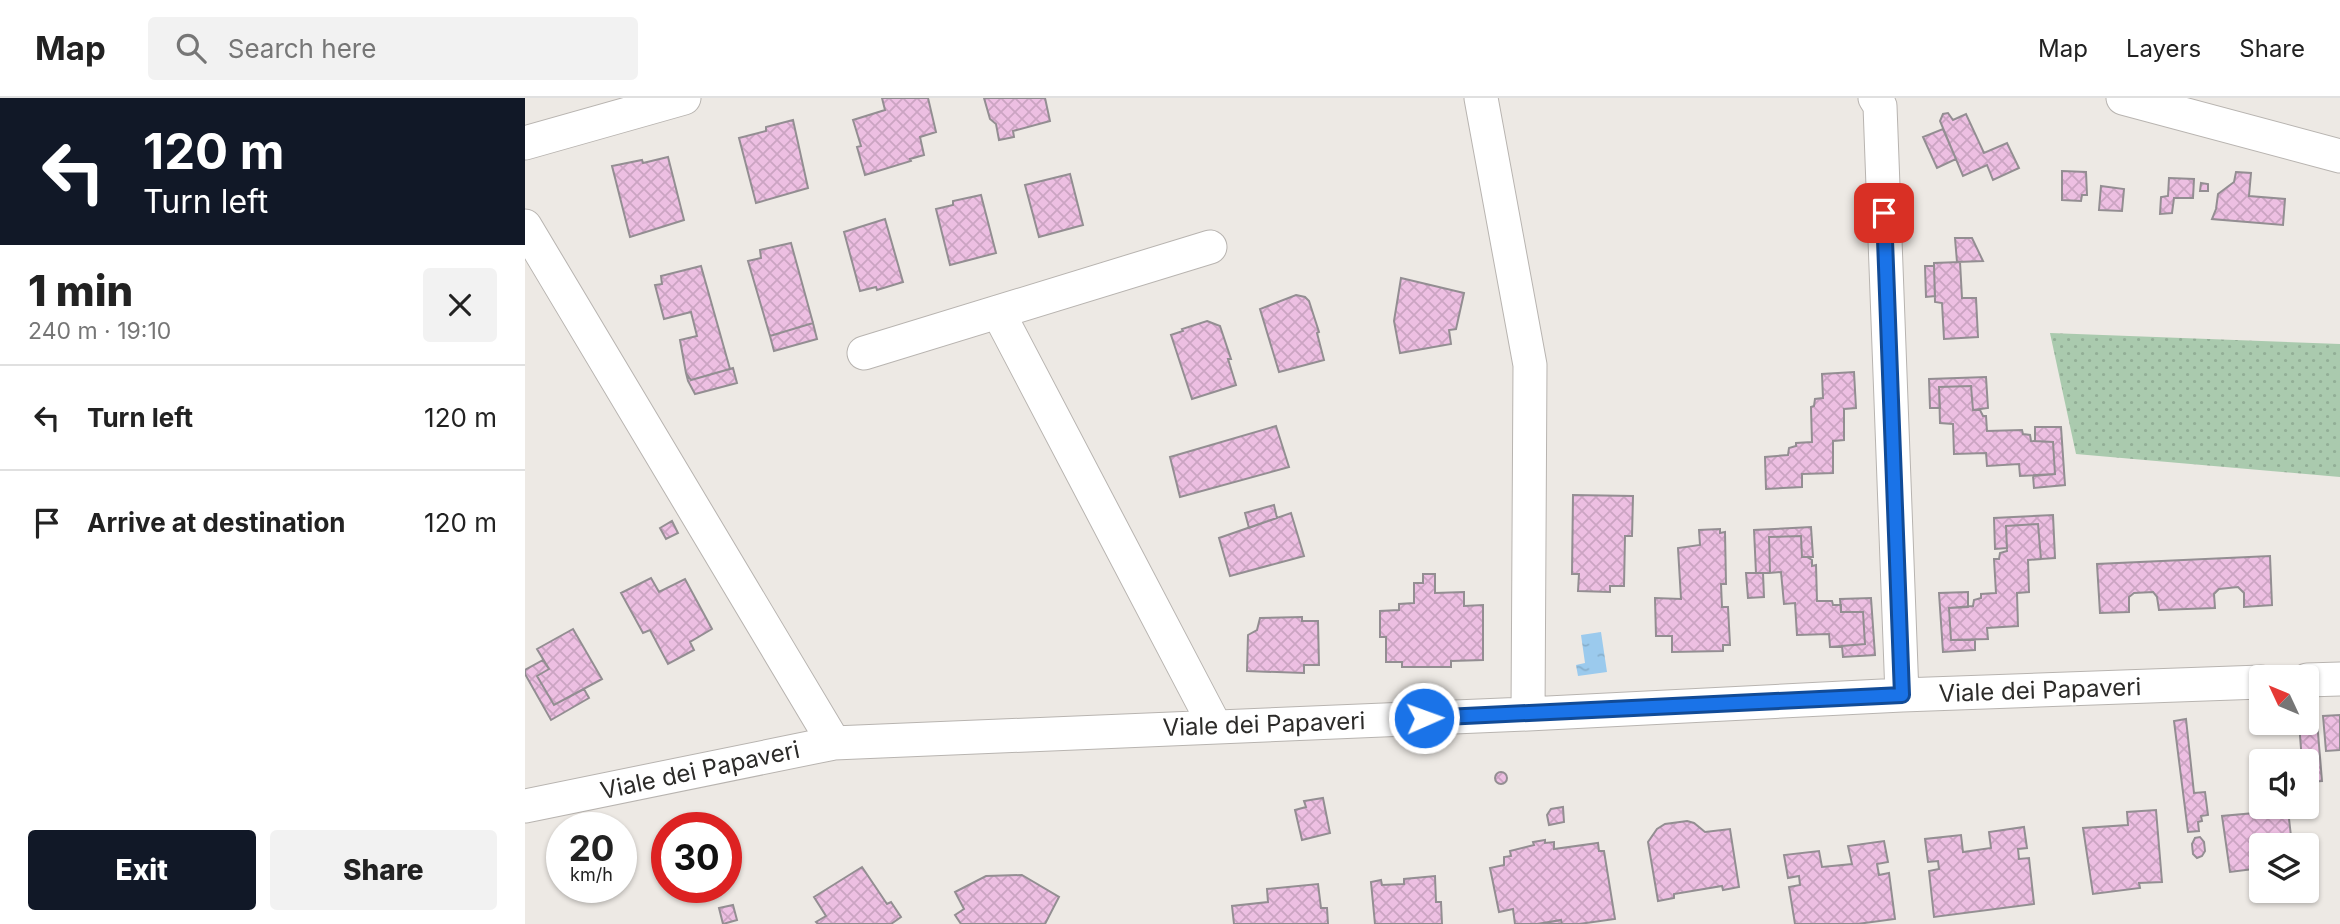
<!DOCTYPE html>
<meta charset="utf-8">
<style>
:root{--surface:#fff;--page:#f2f2f2;--text:#222;--muted:#767676;--line:#e0e0e0;--accent:#111827}
body{margin:0;font-family:Inter,sans-serif;background:var(--page);color:var(--text);height:100vh;display:flex;flex-direction:column;font-size:26px;white-space:nowrap}
*{box-sizing:border-box;margin:0}
p{font-size:23px;color:var(--muted)}
.icon{flex:none;width:38px;height:38px;fill:none;stroke:currentColor;stroke-width:2;stroke-linecap:round;stroke-linejoin:round}
.map{position:relative;flex:1;overflow:hidden}
.drawer{display:flex;flex-direction:column;background:var(--surface);width:525px}
.drawer>*{flex:none}
.banner{background:#111827;color:#fff;overflow:hidden}
.needle{width:46px;rotate:314deg}
.buttons{position:absolute;left:1724px;top:567px;display:grid;gap:14px}
.buttons a{display:grid;place-items:center;width:70px;height:70px;border-radius:7px;background:var(--surface);box-shadow:0 2px 5px #0004;font-size:35px}
.speed{position:absolute;left:21px;top:714px;display:flex;gap:14px;font-size:35px;font-weight:700;text-align:center}
.speed>*{display:grid;place-content:center;width:91px;height:91px;border-radius:50%;background:var(--surface);box-shadow:0 2px 5px #0004;line-height:1}
.speed small{font-size:18px;font-weight:400}
.speed .limit{border:10px solid #d22;background:#fff;color:#111}
.pin{position:absolute;display:grid;place-items:center;width:60px;height:60px;color:#fff;margin:-30px;border-radius:14px;box-shadow:0 4px 10px #0006}
.me{position:absolute;width:77px;margin:-38px;rotate:88deg;stroke-linejoin:round;filter:drop-shadow(0 0 5px #0008)}
.turn{display:flex;align-items:center;gap:24px;height:147px;padding:0 28px;font-size:32px}
.turn .icon{width:91px;height:91px;stroke-width:2.5}
.turn b{display:block;font-size:49px;line-height:60px}
.round{display:grid;place-items:center;flex:none;width:74px;height:74px;border-radius:7px;background:var(--page)}
.summary{display:flex;align-items:center;justify-content:space-between;height:119px;padding:0 28px}
h1{font-size:42px;font-weight:800;line-height:52px}
.primary-button{display:flex;gap:14px;margin-top:auto;padding:14px 28px}
.primary-button a{flex:1;height:80px;border-radius:7px;background:var(--accent);color:#fff;font-size:28px;font-weight:800;line-height:80px;text-align:center}
.primary-button a+a{background:var(--page);color:var(--text)}
ul{padding:0;list-style:none}
li{display:flex;align-items:center;gap:21px;height:105px;padding:0 28px;border-top:2px solid var(--line)}
li div{flex:1}
li b{display:block;font-size:26px}
li em{font-style:normal}
header{display:flex;align-items:center;gap:42px;box-sizing:border-box;height:98px;padding:0 35px;background:var(--surface);border-bottom:2px solid var(--line)}
header strong{font-size:33px}
nav{display:flex;gap:38px;margin-inline-start:auto;font-size:24px}
.search{width:490px;height:63px;background:var(--page);display:flex;align-items:center;gap:18px;box-sizing:border-box;padding:0 24px;border-radius:7px;color:var(--muted);font-size:26px}
main{display:flex;flex:1;min-height:0}
.map>svg:first-child{display:block}
</style>
<header>
<strong>Map</strong>
<div class="search"><svg class="icon" aria-label="search" viewBox="0 0 24 24"><circle cx="10" cy="10" r="6"/><path d="M15 15l6 6"/></svg>Search here</div>
<nav><a>Map</a><a>Layers</a><a>Share</a></nav>
</header>
<main>
<section class="drawer">
<div class="banner">
<div class="turn"><svg class="icon" aria-label="left" viewBox="0 0 24 24"><path d="M17 20v-9H6M10 6l-5 5 5 5"/></svg><div><b>120 m</b>Turn left</div></div>
</div>
<div class="summary"><div><h1>1 min</h1><p>240 m · 19:10</p></div><a class="round"><svg class="icon" aria-label="close" viewBox="0 0 24 24"><path d="M6 6l12 12M18 6L6 18"/></svg></a></div>
<ul>
<li><svg class="icon" aria-label="left" viewBox="0 0 24 24"><path d="M17 20v-9H6M10 6l-5 5 5 5"/></svg><div><b>Turn left</b></div><em>120 m</em></li>
<li><svg class="icon" aria-label="arrive" viewBox="0 0 24 24"><path d="M6 21V4h12l-3 4 3 4H6"/></svg><div><b>Arrive at destination</b></div><em>120 m</em></li>
</ul>
<div class="primary-button"><a>Exit</a><a>Share</a></div>
</section>
<div class="map">
<svg width="1815" height="826" viewBox="0 0 1815 826">
<defs>
<pattern id="garden-dots" width="8" height="8" patternUnits="userSpaceOnUse" patternTransform="scale(1.75)"><rect width="8" height="8" fill="#aacaae"/><path d="M2 2h.1M6 6h.1" fill="none" stroke="#92ae96" stroke-width="1.8" stroke-linecap="round"/></pattern>
<pattern id="water-ripples" width="26" height="14" patternUnits="userSpaceOnUse" patternTransform="scale(1.75)"><rect width="26" height="14" fill="#9bcaed"/><path d="M2 4q2-2 4 0t4 0M15 11q2-2 4 0t4 0" fill="none" stroke="#86aecb"/></pattern>
<pattern id="building-cross-hatch" width="8" height="8" patternUnits="userSpaceOnUse" patternTransform="scale(1.75)"><rect width="8" height="8" fill="#edbfe2"/><path d="M0 0l8 8M0 8l8-8" fill="none" stroke="#cba4c2"/></pattern>
</defs>
<rect width="100%" height="100%" fill="#ede9e4"/>
<path fill="url(#garden-dots)" d="M1525 235 1815 246V379L1551 356Z"/>
<path fill="url(#water-ripples)" d="M1076 534 1082 574 1053 578 1051 567 1060 565 1056 537Z"/>
<path fill="url(#building-cross-hatch)" stroke="#938e92" stroke-width="2" d="M357 0H403L411 34 395 39 399 57 385 61 386 63 340 77 332 49 336 48 328 22 360 12Z
M459 0H520L525 23 488 33 489 39 474 42 471 26 465 21Z
M1423 15 1428 22 1441 16 1459 55 1482 45 1494 70 1468 82 1462 67 1438 78 1415 23 1418 16Z
M268 22 283 90 231 105 214 40 241 33V29Z
M1418 31 1431 61 1412 70 1398 39Z
M143 59 159 122 105 139 87 68 117 62 118 65Z
M1537 73 1561 74 1562 97H1557L1556 103 1537 102Z
M1711 74 1726 75 1724 98 1760 101 1758 127 1687 121 1691 111 1693 96 1709 84Z
M545 76 558 127 514 139 500 87Z
M1644 80 1669 81 1668 100H1649L1647 115 1635 116 1636 99 1643 98Z
M1676 85 1683 86V93H1675Z
M1576 88 1599 91 1597 113 1574 112Z
M456 97 471 155 425 167 411 111 428 107V103Z
M360 121 378 184 352 192 351 189 335 193 319 134Z
M1430 140H1447L1458 163 1432 164Z
M266 145 288 225 245 238 223 163 236 160 235 152Z
M1435 164 1437 200H1451L1453 239 1419 241 1417 205 1410 204 1409 165Z
M176 168 205 271 166 282 161 275 155 242 172 238 166 214 139 221 130 187 137 186 136 178Z
M1400 168H1409L1410 198 1401 199Z
M876 180 939 195 931 231 924 232 926 246 875 255 869 223Z
M771 197 780 199 784 203 794 234 792 235 799 262 754 274 735 211Z
M682 223 695 228 706 261H703L711 287 667 301 646 237 658 233 657 231Z
M288 225 292 241 249 253 245 238Z
M208 270 212 285 170 296 163 283 161 275 166 282Z
M1329 274 1331 310 1319 311V342L1308 343V375L1277 376V389L1241 391 1240 359 1263 357 1264 350 1271 348V345L1287 344 1286 309 1289 308 1290 301 1298 300 1297 276Z
M1461 279 1463 310 1448 312 1446 288 1414 289 1415 310H1405L1404 281Z
M1446 288 1448 312H1455L1458 318H1461L1462 333 1497 332 1498 336 1505 337 1506 343 1528 344 1530 376 1495 378 1494 366 1462 368 1461 355 1429 356 1428 326 1415 325 1414 289Z
M751 328 764 369 655 399 645 359Z
M1510 329H1536L1540 387 1509 390 1508 378 1530 376 1528 344 1510 343Z
M1048 397 1108 398 1107 438H1100L1099 488H1085V494L1053 493 1054 476H1047Z
M749 407 752 420 724 430 720 415Z
M766 415 779 458 705 478 694 440Z
M1528 417 1530 460 1516 461 1513 426 1481 428 1482 450 1470 451 1469 420Z
M147 423 153 435 141 441 135 430Z
M1513 426 1516 461 1503 462 1504 494 1492 495 1493 528 1462 530 1463 541 1426 542 1424 510 1448 508 1449 502 1456 500V496L1471 495 1469 461H1474L1475 455 1482 453 1481 428Z
M1286 429 1288 459H1277L1276 438 1244 439 1245 475H1231L1229 432Z
M1195 431V435L1200 434 1201 486H1196L1197 509H1203L1205 547H1198V553L1147 554V538H1131L1130 500 1156 501 1153 450 1175 447 1174 432Z
M1276 438 1277 459H1282L1287 462V468L1291 467 1292 503H1307L1308 507H1316V514H1338L1340 546 1305 549 1304 536 1272 537 1270 505 1259 506 1256 474 1245 475 1244 439Z
M1745 458 1747 507 1719 509V495L1713 489 1694 491 1689 496 1690 510 1634 512 1632 499 1628 494 1609 495 1604 499V514L1575 515 1572 466Z
M1221 475H1238L1239 499 1223 500Z
M898 476H910V495L939 494V508L958 507V562L926 563V569H877V564H861V539H855V513L874 512V506L889 505V485H898Z
M126 480 134 494 160 481 187 531 165 544 169 552 143 566 125 532 118 535 96 495Z
M1443 494V509L1424 510 1426 542H1450V552L1418 554 1414 495Z
M1346 500 1350 557 1318 559 1317 548 1340 546 1338 514H1316L1315 501Z
M777 519V523H793L794 567H779V575L722 573 723 537 732 532 735 520Z
M48 531 77 581 29 607 12 578 24 571 12 551Z
M18 562 24 571 12 578 29 607 59 591 64 600 26 622 0 576V572Z
M1790 599 1797 683 1782 684V663H1777L1774 625H1782V600Z
M1815 617V652L1801 653 1798 618Z
M1661 621 1669 695 1680 694 1683 717 1676 718 1677 723 1673 724 1674 733 1663 734 1649 623Z
M970 680a6 6 0 1 1 12 0a6 6 0 1 1-12 0Z
M798 700 805 735 777 742 770 712 781 709 779 703Z
M1038 709 1039 724 1024 727 1022 717 1026 711Z
M1631 712 1637 784 1614 785 1615 790 1568 796 1558 730 1603 727 1602 714Z
M1763 712 1767 747H1736V770L1705 774 1697 718Z
M1162 723 1169 725 1180 734 1205 731 1214 789 1198 792 1197 788 1149 796V800L1133 803 1123 744 1132 731 1140 726Z
M1499 729 1502 750 1493 751 1494 761 1504 760 1509 806 1409 819 1404 773 1414 771 1413 763 1403 764 1400 741 1436 737 1438 754 1466 750 1464 734Z
M1675 739 1679 744 1680 753 1677 758 1672 760 1668 756 1667 746 1670 740Z
M1020 742V745L1029 744V751L1073 745 1074 753H1079L1090 821 1054 826H1037L1036 822 1012 826H990L988 811 974 814 965 770 979 767V759L986 758 985 753 1009 747 1008 744Z
M1359 743 1363 764 1352 766 1354 777 1364 775 1370 821 1332 826H1270L1264 789 1275 787 1274 778 1263 780 1259 757 1294 753 1297 769 1327 766 1323 748Z
M337 769 362 806 366 804 376 819 366 826H293L291 824 301 818 289 799Z
M497 777 534 799 520 826H436L430 817 439 811 430 794 461 778Z
M910 778 911 804H916L917 826H850L846 784 856 782 857 787 879 786V781Z
M793 786 796 810H802L803 826H709L707 808 743 804 742 791Z
M208 807 212 822 198 826 194 810Z
M1036 822 1037 826H1015Z"/>
<g fill="none" stroke-linecap="round" stroke-linejoin="round">
<g stroke="#b8b4b0" stroke-width="35">
<path id="minor" d="M956 0 1005 267 1003 616
M1350 0 1355 8 1377 597
M1598 0 1815 58
M0 45 159 0
M0 128 309 645
M473 214 690 628
M339 255 685 149
M1782 582 1815 581
M0 708 309 645 1003 616 1377 597 1736 584"/>
</g>
<use href="#minor" stroke="#fff" stroke-width="33"/>
</g>
<g fill="none" stroke-linecap="round" stroke-linejoin="round">
<g stroke="#114b97" stroke-width="18">
<path id="route" d="M899 620 1377 597 1359 115"/>
</g>
<use href="#route" stroke="#1a73e8" stroke-width="12"/>
</g>
<g text-anchor="middle" dominant-baseline="central" stroke-width="6" stroke-linejoin="round" paint-order="stroke">
<g font-size="24" fill="#2c2b29" stroke="#fff">
<text transform="translate(1515 592) rotate(-2)">Viale dei Papaveri</text>
<text transform="translate(739 626) rotate(-2)">Viale dei Papaveri</text>
<text transform="translate(175 672) rotate(-12)">Viale dei Papaveri</text>
</g>
</g>
</svg>
<div class="buttons">
<a><svg class="needle" viewBox="-14 -14 28 28"><path d="M0-13l5 13h-10z" fill="#e53935"/><path d="M0 13l5-13h-10z" fill="#767676"/></svg></a>
<a><svg class="icon" aria-label="sound" viewBox="0 0 24 24"><path d="M4 9h4l5-4v14l-5-4H4zM17 9q2 3 0 6"/></svg></a>
<a><svg class="icon" aria-label="layers" viewBox="0 0 24 24"><path d="M12 4l9 5-9 5-9-5zM3 14l9 5 9-5"/></svg></a>
</div>
<div class="speed"><div>20<small>km/h</small></div><div class="limit">30</div></div>
<div class="pin" style="left:1359px;top:115px;background:#d93025"><svg class="icon" aria-label="arrive" viewBox="0 0 24 24"><path d="M6 21V4h12l-3 4 3 4H6"/></svg></div>
<svg class="me" style="left:899px;top:620px" viewBox="-20 -20 40 40"><circle r="17" fill="#1a73e8" stroke="#fff" stroke-width="3"/><path d="M0-11L8 9 0 5-8 9z" fill="#fff"/></svg>
</div>
</main>
